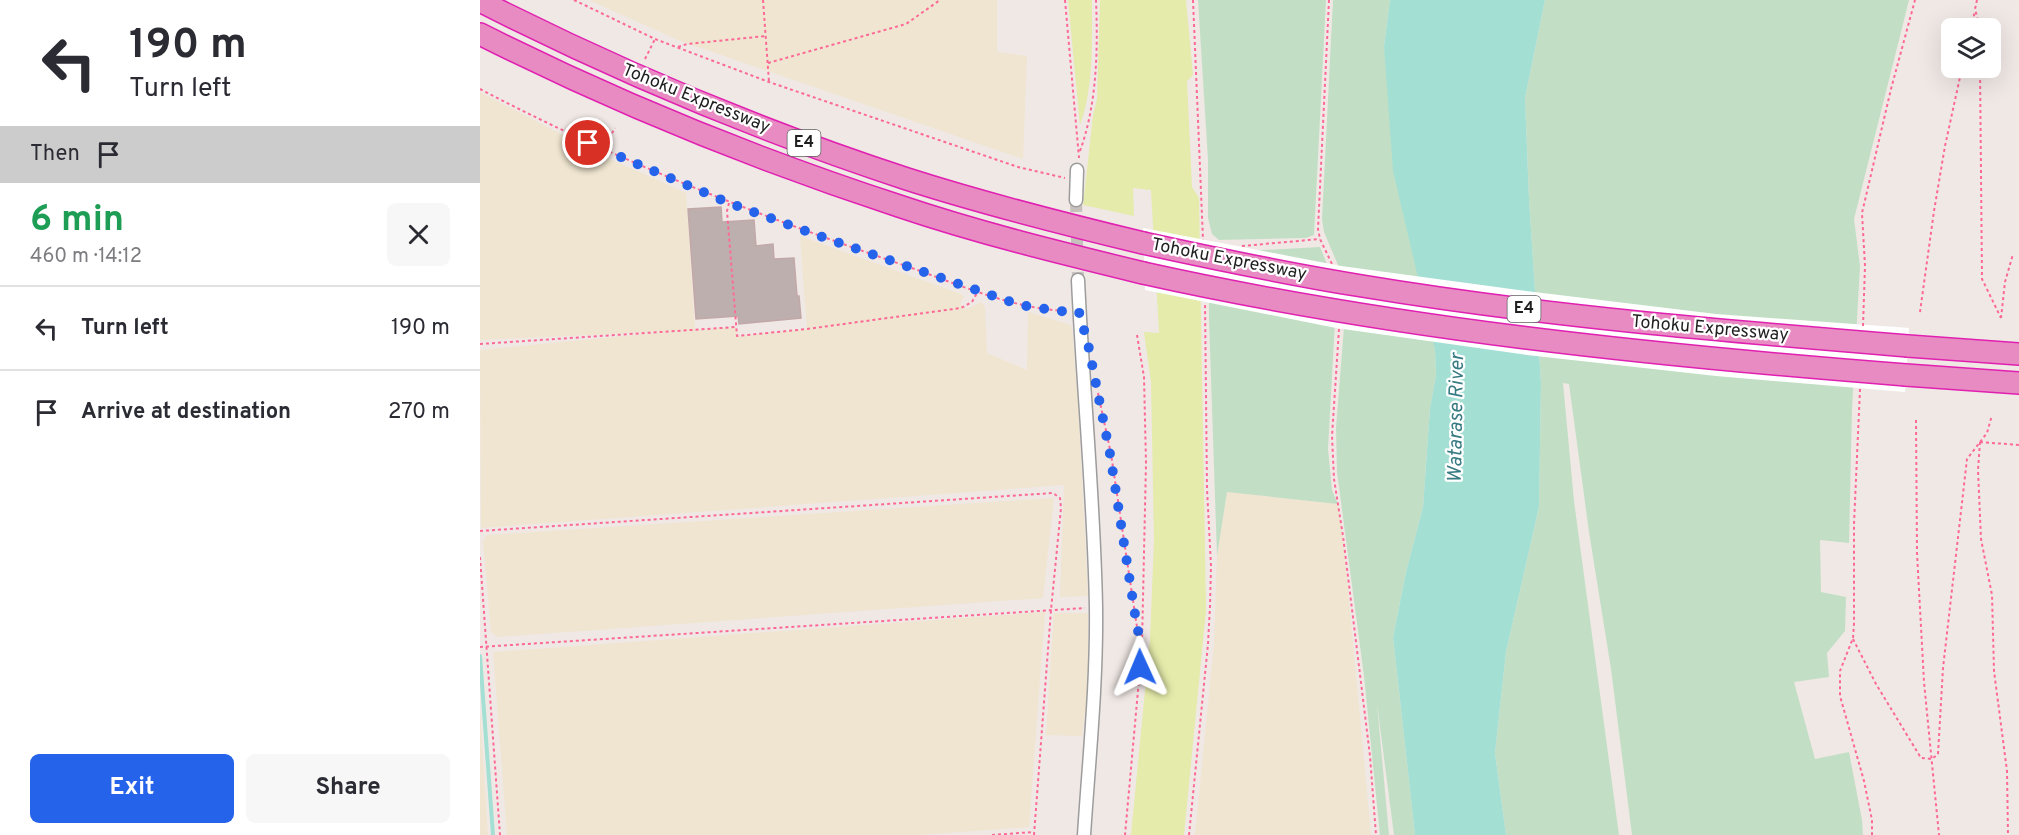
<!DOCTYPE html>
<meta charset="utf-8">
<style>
:root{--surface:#fff;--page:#f7f7f7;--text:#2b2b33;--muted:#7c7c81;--line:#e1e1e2;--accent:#2563eb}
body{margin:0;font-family:Overpass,sans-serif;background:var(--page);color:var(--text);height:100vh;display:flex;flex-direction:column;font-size:22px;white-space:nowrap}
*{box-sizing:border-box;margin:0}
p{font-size:20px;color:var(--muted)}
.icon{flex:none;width:33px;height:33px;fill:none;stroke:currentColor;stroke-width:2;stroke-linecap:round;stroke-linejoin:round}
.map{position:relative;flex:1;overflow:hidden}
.drawer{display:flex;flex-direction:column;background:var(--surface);width:480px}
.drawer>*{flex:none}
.hud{background:#fff;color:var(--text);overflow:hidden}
.buttons{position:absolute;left:1461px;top:18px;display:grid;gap:12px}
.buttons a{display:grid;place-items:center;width:60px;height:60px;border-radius:9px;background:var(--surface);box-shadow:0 6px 24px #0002;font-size:30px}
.pin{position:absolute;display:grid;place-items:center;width:51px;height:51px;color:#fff;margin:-26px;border:3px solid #fff;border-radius:50%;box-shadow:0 2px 6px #0007}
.me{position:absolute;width:66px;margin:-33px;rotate:359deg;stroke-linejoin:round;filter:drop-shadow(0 0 4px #0008)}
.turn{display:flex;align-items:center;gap:21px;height:126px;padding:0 30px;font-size:27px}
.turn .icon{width:78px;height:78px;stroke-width:2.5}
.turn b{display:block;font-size:42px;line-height:51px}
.then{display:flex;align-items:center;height:57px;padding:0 30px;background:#0003;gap:12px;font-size:22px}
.round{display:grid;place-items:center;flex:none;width:63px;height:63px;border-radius:9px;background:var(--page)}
.head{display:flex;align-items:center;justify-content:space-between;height:102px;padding:0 30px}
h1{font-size:36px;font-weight:700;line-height:45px;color:#1e9e55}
.primary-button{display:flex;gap:12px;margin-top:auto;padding:12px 30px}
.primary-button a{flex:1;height:69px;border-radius:9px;background:var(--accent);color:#fff;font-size:24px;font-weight:700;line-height:69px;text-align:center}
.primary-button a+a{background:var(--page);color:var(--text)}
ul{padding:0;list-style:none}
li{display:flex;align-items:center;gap:18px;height:84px;padding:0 30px;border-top:2px solid var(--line)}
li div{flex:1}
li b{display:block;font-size:22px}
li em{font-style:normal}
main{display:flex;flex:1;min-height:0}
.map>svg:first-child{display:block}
</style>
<main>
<section class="drawer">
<div class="hud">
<div class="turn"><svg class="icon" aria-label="left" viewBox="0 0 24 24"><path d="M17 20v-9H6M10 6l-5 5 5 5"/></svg><div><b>190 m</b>Turn left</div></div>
<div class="then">Then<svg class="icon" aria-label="arrive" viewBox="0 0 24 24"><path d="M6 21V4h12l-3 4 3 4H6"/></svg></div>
</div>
<div class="head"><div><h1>6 min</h1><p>460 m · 14:12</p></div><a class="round"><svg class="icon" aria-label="close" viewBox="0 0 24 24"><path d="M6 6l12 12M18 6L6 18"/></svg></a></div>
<ul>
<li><svg class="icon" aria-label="left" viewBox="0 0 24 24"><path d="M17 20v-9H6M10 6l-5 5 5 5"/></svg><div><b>Turn left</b></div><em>190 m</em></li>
<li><svg class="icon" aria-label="arrive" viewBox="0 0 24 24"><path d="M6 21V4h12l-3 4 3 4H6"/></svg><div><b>Arrive at destination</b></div><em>270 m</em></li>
</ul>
<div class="primary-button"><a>Exit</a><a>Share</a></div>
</section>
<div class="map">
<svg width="1539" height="835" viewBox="0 0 1539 835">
<rect width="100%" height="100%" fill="#f0e8e5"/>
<path fill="#efe5d0" d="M109 0H517V52L547 56 543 159 198 40Z
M0 92 119 154 206 193 215 330 256 327 258 336 327 329 320 236 481 294 484 297 480 304 487 309 501 302 505 307 507 353 547 370 548 312 590 325 592 328 598 403 608 596 580 597 584 485 1 528 0 350 196 331 0 340Z
M747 492 858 504 863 536 891 835H715L734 644 737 556Z
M574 498 563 598 17 637 11 632 3 541 7 535Z
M565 612 549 827 439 835H27L13 652Z
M574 613H608V687L602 736 566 735Z
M0 711 8 835H0Z"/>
<path fill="#e5ebaa" d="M588 0H612C612 39 614 88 600 125Z
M620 0H706L713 75 707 81 712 187 719 198 726 610 704 835H651L670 639 674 539 671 382 664 332 679 333 671 190 653 188 654 216 603 205 613 116 617 99Z"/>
<path fill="#c2dfc5" d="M718 0H846L834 235 826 238 739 240 732 234 728 218V160Z
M853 0H910L904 46 955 350 956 375 950 408 943 507 926 572 913 637 935 835H914L897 704 909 835H900L884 676 857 472 856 428 864 327 858 265 844 232 842 219Z
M1065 0H1429L1374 219 1380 266 1372 409 1369 543 1340 540 1341 592 1366 597 1365 631 1347 653 1349 677 1314 682 1335 759 1369 752 1382 820 1383 835H1152L1131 669 1109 532 1089 384 1083 383 1094 501 1139 835H1026L1015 753 1026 652 1059 507 1061 382 1049 199 1045 98Z
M840 247 849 269 855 322 848 449 852 490 858 504 747 492 737 556 729 319V253Z"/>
<path fill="#a4dfd4" d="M910 0H1065L1045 98 1049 199 1061 382 1059 507 1026 652 1015 753 1026 835H935L913 637 926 572 943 507 950 408 956 375 955 350 913 171 904 46Z"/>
<path fill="#fff" d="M663 228 861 266 1046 291 1236 314 1429 328 1425 392 1236 376 1047 355 856 328 665 290Z"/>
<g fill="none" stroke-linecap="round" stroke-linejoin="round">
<path stroke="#a4dfd4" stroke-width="4" d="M0 656 13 835"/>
</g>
<path fill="#bdafae" stroke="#c2a8a7" stroke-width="1.5" d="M241 207 242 222 274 220 276 246 293 244 294 259 314 258 317 296H319L321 318 259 324 258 316 216 319 208 209Z"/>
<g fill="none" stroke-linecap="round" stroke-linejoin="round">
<path stroke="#c6c0bd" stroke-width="12" stroke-dasharray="12 6" stroke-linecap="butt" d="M596 200 598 280"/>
<g stroke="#9c9c9c" stroke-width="15">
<path id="street" d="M596 200 597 170
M598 280C603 389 614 498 616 607 617 683 609 759 604 835"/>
</g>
<g stroke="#e020b1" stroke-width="24">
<path id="highway" d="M0 1C138 71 280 131 427 179 505 204 584 224 663 243
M0 34C135 102 275 159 419 206 499 233 581 253 663 273
M1428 346 1539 354
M1426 375 1539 383"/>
</g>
<path stroke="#fd6997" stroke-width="2" stroke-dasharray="3 3" stroke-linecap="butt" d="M94 0 175 39 289 82 538 167 585 178
M283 0 289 82
M585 0 599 158
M713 0 723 240
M849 0 838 229 840 239 852 264
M1497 0 1495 9 1500 28
M1491 28 1495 11
M198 47 207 44 286 36
M165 59 175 39
M288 63 426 24 460 0
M1500 68 1502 279 1521 318
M0 89C137 161 280 216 426 266 478 284 532 309 587 311
M123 149 135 128
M600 151C617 104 618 50 616 0
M249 203 247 211 257 336 327 329 481 308 492 302 498 291
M762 246 840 239
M1440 312 1454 211 1465 146 1482 68
M1521 318 1525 282 1533 254
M1383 326 1385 266 1382 213 1411 89 1435 0
M859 329 852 436 854 479 863 536 890 756 896 835
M657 335 664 377 666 463 662 643
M0 344 256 327
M1380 389 1374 524V624L1373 638 1360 671V696L1384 781 1392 820V835
M618 393 631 454 657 627 662 646 645 835
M1436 420 1437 553 1444 682 1459 835
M1500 442 1498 470 1501 539 1512 595 1514 671 1527 771 1528 835
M1500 442 1539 445
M0 531 573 493 580 498 581 508 571 610 554 835
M0 557 20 835
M1373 639 1396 684 1441 758 1452 759 1458 754 1463 668 1487 459 1507 433 1512 415
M0 647 605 608
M512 835 554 832
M709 835 728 644 730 606 731 566 727 489 725 303"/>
<use href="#street" stroke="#fff" stroke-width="12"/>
<use href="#highway" stroke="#e98bc3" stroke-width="21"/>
<g stroke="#e020b1" stroke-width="24" stroke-linecap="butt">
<path id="highway-bridge" d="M663 243C736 259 808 274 882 286 1062 316 1245 331 1428 346
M663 273C915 329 1170 355 1426 375"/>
</g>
<use href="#highway-bridge" stroke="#e98bc3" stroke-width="21"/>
</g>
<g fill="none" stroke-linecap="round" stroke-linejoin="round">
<path stroke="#2563eb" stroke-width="10" stroke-dasharray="0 18" d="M108 143 249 203 345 238 540 305 579 311 599 312 608 344 630 454 657 627 662 646 660 667"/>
</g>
<g text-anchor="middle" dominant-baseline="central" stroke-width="4.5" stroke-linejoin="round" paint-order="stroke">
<g fill="#fff" stroke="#626262" stroke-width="1.5">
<rect x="307.5" y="130" width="33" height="26" rx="4.5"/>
<rect x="1027.5" y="296" width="33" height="26" rx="4.5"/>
</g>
<g font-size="16" font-weight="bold" fill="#1f1f1f">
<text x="324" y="143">E4</text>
<text x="1044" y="309">E4</text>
</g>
<g font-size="18" fill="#1f1f1f" stroke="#fff">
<text transform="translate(216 99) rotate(22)">Tohoku Expressway</text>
<text transform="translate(749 260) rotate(11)">Tohoku Expressway</text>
<text transform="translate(1230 329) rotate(5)">Tohoku Expressway</text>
</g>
<g font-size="20" font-style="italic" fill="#387b82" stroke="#fff">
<text transform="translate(977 418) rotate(-89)">Watarase River</text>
</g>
</g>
</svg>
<div class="buttons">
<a><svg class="icon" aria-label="layers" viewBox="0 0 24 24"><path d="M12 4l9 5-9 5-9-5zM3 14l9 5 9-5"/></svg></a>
</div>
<div class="pin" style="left:108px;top:143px;background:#d93025"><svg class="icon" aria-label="arrive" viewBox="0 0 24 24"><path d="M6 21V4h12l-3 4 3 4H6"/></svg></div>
<svg class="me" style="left:660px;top:667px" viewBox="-20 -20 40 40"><path d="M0-17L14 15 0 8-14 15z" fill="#2563eb" stroke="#fff" stroke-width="4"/></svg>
</div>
</main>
